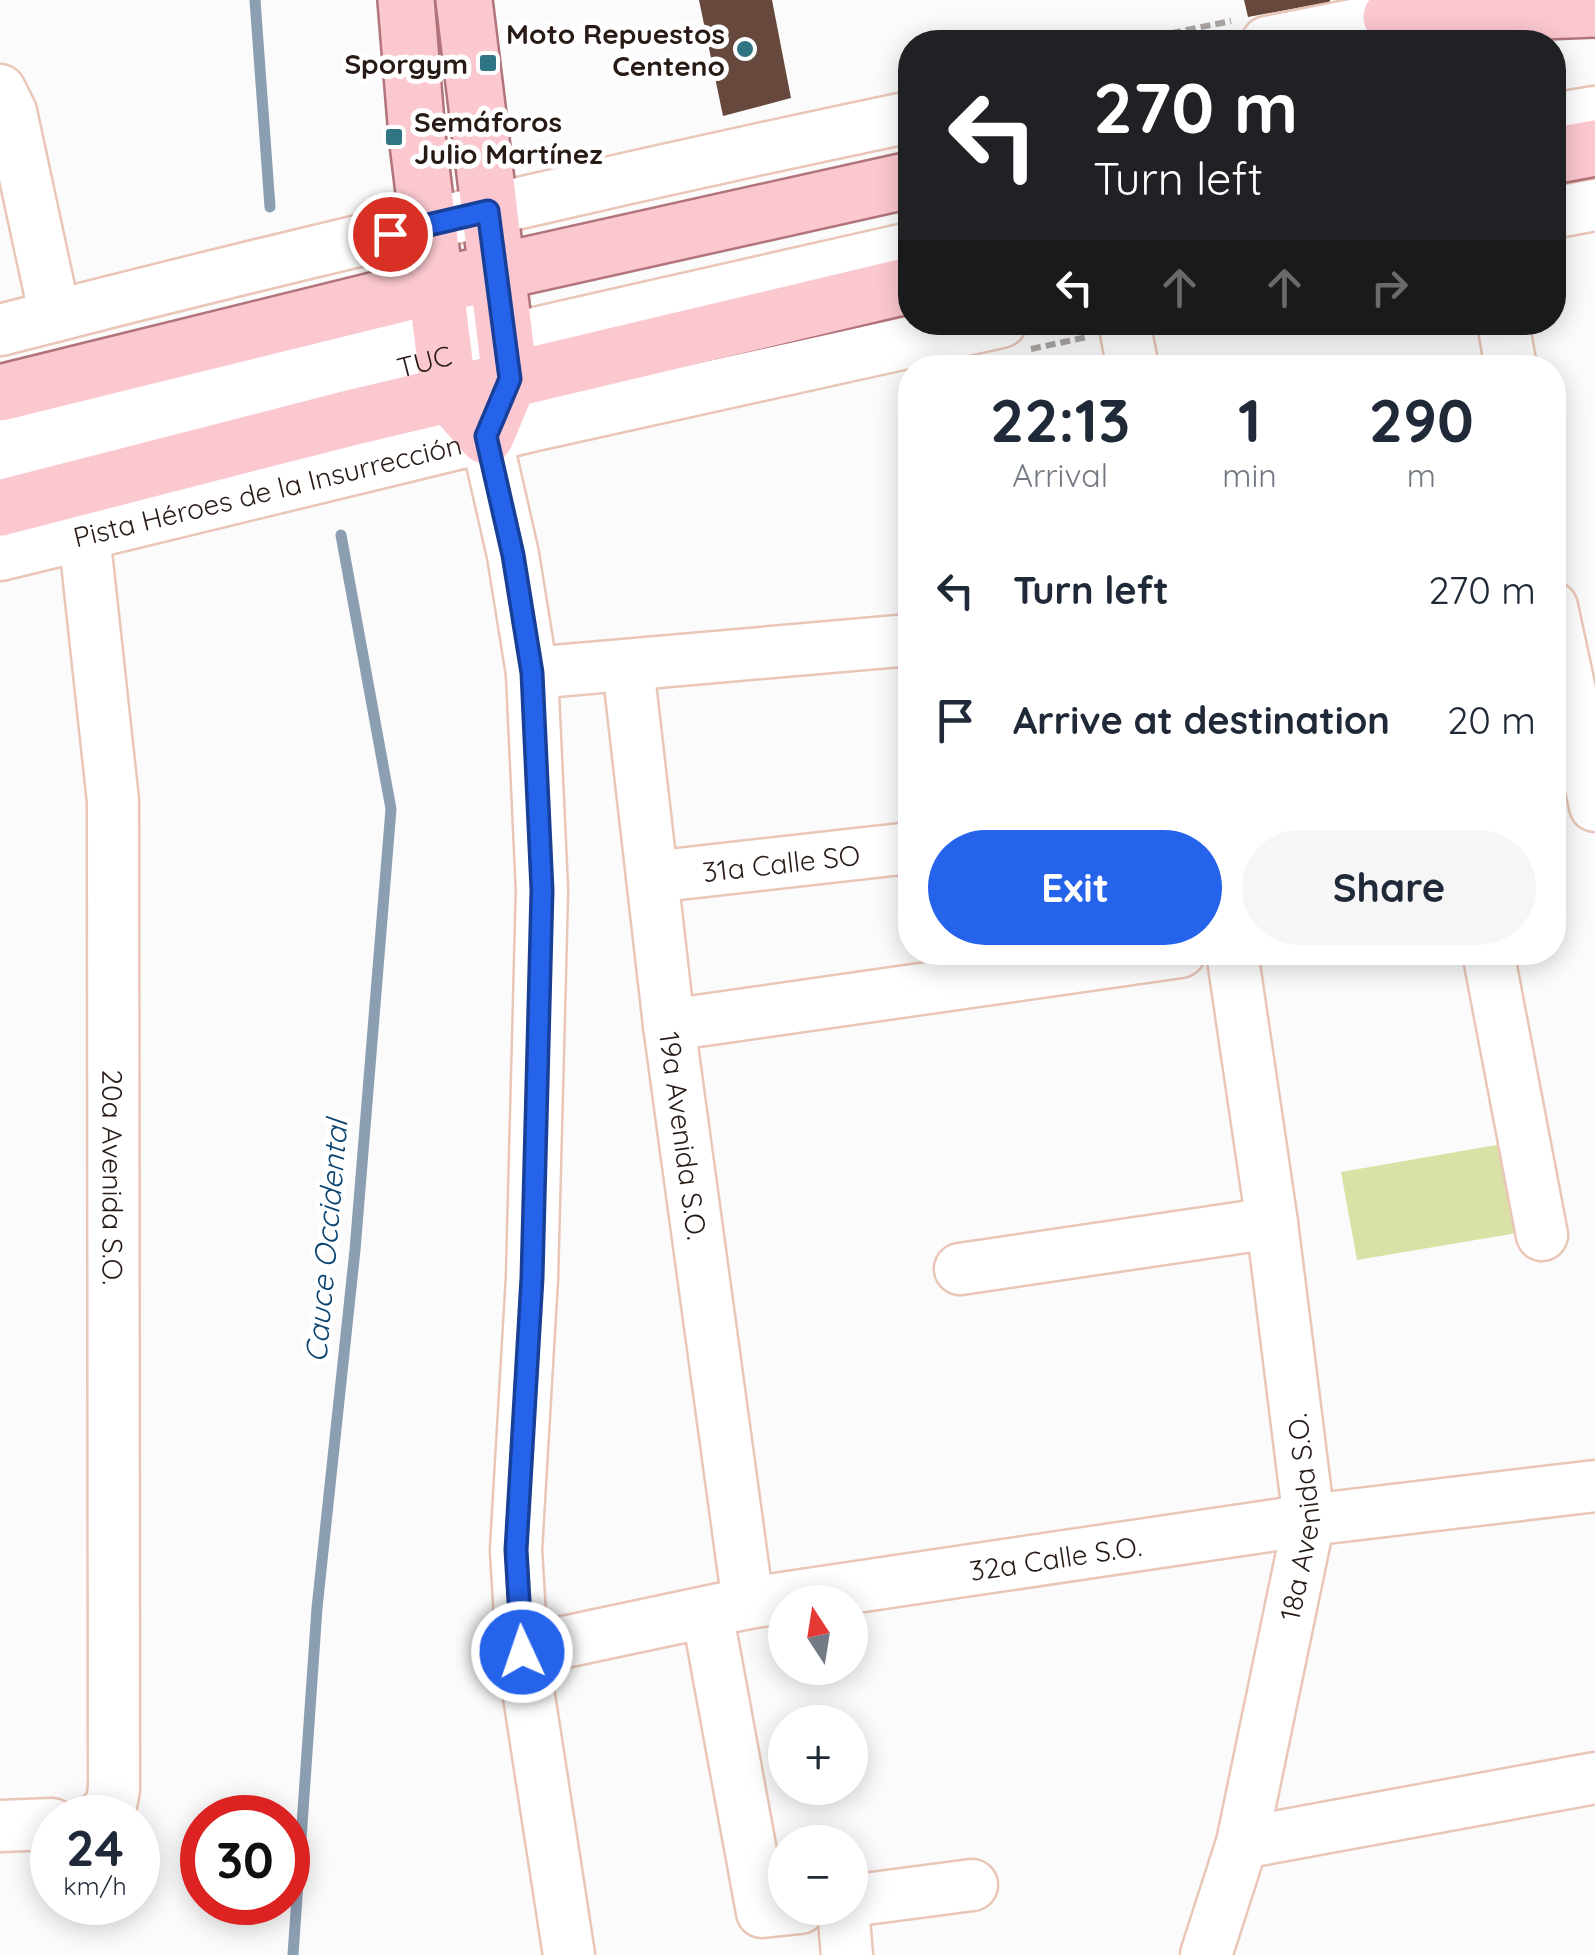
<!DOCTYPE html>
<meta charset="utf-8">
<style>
:root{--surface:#fff;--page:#f6f6f7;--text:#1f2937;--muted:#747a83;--accent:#2563eb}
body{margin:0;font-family:Quicksand,sans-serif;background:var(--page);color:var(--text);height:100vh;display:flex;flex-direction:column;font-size:38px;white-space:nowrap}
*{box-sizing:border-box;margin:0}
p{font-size:32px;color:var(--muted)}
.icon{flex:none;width:55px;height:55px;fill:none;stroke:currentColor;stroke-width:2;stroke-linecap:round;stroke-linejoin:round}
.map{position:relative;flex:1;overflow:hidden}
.details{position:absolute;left:898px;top:355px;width:668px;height:610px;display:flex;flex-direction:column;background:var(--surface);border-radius:40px;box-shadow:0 5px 25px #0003}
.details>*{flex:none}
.guide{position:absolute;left:898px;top:30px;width:668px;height:305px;border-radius:40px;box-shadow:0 5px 25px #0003;background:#202124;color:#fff;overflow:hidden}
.needle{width:65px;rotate:348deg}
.fabs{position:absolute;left:768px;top:1585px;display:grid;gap:20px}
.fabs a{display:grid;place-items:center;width:100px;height:100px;border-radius:50%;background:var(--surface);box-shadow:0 5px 25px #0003;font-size:50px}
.speed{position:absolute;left:30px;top:1795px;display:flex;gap:20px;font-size:50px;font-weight:700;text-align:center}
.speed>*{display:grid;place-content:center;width:130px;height:130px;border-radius:50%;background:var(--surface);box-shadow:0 5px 25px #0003;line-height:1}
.speed small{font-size:25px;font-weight:400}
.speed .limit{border:15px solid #d22;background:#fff;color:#111}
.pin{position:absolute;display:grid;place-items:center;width:85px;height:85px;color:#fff;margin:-42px;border:5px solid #fff;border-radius:50%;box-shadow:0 2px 10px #0007}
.me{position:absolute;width:110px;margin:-55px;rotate:357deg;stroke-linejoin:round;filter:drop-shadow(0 0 8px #0008)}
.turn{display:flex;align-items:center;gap:35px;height:210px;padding:0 30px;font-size:45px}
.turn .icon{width:130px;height:130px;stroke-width:2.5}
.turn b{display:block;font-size:70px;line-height:85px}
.lanes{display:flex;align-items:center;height:95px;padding:0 30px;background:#0003;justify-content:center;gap:50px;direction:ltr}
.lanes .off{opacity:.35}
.eta{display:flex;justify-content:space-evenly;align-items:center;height:170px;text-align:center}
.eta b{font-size:60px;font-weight:700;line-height:70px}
.button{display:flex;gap:20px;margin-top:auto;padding:20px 30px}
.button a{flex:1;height:115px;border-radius:60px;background:var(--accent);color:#fff;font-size:40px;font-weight:700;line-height:115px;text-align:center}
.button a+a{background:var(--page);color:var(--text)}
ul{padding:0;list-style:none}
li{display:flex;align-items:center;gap:30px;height:130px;padding:0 30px}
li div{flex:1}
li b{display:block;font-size:38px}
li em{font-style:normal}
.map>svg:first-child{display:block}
</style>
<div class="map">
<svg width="1595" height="1955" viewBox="0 0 1595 1955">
<rect width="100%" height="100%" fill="#fbfbfb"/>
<path fill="#dae1a6" d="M1502 1144 1517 1233 1357 1260 1341 1172Z"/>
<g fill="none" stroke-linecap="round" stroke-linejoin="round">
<path stroke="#8c9eb1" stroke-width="11" d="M255 0 270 207
M293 1955 317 1608 355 1250 391 809 341 535"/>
</g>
<path fill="#66483d" d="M699 0H772L791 98 723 116Z
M1244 0H1330V2L1248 17Z"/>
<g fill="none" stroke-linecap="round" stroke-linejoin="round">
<g stroke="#eac6b8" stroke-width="55">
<g id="minor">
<path d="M1267 42 1433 9"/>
<path d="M0 90 11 112 55 316"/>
<path d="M1552 119 1595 112"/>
<path d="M1552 213 1595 205"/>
<path d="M1124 322 1133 368"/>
<path d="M1503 322 1511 368"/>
<path d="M0 330C302 252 605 181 910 117"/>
<path d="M0 431 466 315"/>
<path d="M486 436 513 555 532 673 542 890 532 1278 516 1550 522 1651 569 1955"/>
<path id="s1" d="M0 470 504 340 910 248"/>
<path id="s2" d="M84 534 113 801 114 1789 111 1806 99 1818"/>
<path id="s3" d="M0 555 531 426 1001 322"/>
<path d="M1552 607 1595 806"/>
<path id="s4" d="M628 667 669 1025 748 1603"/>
<path d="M532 673 910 640"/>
<path id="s5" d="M652 877 910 848"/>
<path d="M1488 952 1542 1235"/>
<path d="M669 1025 1180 952"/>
<path d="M960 1269 1272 1223"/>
<path d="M707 1612 762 1912 800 1908"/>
<path id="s6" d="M522 1651 748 1603 1309 1520 1595 1486"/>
<path d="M0 1826 52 1824"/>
<path d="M1242 1843 1595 1778"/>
<path d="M850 1901 972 1885"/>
<path d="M843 1908 847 1955"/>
<path id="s7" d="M1206 1955 1242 1843 1309 1520 1272 1223 1232 952"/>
</g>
</g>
<g stroke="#b0747a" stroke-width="60">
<path id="major" d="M406 0 417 135 449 394 486 436 510 379 464 0
M1391 17 1595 9
M1552 156 1595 148
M0 393 434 286 910 180
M0 508 350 418 910 285"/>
</g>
<path stroke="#aba6a4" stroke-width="6" stroke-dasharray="10 5" stroke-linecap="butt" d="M1127 42 1231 21
M1031 349 1087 337"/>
<use href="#minor" stroke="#fff" stroke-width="50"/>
<use href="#major" stroke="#fcc8d0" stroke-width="55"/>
</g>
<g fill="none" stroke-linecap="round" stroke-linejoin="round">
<g stroke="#184099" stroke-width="25">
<path id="route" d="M390 234 488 211 510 379 486 436 513 555 532 673 542 890 532 1278 516 1550 522 1652"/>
</g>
<use href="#route" stroke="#2563eb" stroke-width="18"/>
</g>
<g fill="#307584" stroke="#fff" stroke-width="4">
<circle cx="745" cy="49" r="10"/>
<rect x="478" y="53" width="20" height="20" rx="5"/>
<rect x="384" y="127" width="20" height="20" rx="5"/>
</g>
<g text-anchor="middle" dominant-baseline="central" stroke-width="10" stroke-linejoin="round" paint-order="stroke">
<g font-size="28" font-weight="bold" fill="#281b16" stroke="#fff" text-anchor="end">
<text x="725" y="33">Moto Repuestos<tspan x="725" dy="32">Centeno</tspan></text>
<text x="468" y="63">Sporgym</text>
<text x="414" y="121" text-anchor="start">Semáforos<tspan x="414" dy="32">Julio Martínez</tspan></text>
</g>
<g font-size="28" fill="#281b16" stroke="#fff">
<text stroke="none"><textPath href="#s1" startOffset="438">TUC</textPath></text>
<text stroke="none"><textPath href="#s3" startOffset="275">Pista Héroes de la Insurrección</textPath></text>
<text stroke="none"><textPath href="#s5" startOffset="130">31a Calle SO</textPath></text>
<text stroke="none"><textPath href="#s4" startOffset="472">19a Avenida S.O.</textPath></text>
<text stroke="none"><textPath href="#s2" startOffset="645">20a Avenida S.O.</textPath></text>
<text stroke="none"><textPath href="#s7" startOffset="450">18a Avenida S.O.</textPath></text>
<text stroke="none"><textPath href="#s6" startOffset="542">32a Calle S.O.</textPath></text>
</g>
<g font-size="30" font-style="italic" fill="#094472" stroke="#fff">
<text transform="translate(326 1241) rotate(-85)">Cauce Occidental</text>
</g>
</g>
</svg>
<div class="fabs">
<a><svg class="needle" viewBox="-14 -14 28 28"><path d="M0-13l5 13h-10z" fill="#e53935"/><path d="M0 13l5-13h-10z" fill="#747a83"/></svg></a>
<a>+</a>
<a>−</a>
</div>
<div class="speed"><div>24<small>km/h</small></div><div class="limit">30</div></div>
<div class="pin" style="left:390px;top:234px;background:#d93025"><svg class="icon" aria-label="arrive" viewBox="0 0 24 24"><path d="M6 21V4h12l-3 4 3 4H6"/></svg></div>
<svg class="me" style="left:522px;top:1652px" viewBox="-20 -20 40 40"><circle r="17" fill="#2563eb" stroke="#fff" stroke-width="3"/><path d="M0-11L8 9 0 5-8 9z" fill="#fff"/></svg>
<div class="guide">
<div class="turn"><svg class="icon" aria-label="left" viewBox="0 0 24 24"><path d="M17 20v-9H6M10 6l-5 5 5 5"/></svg><div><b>270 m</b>Turn left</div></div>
<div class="lanes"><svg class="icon" aria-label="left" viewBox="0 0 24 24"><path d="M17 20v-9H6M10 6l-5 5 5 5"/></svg><svg class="icon off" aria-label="ahead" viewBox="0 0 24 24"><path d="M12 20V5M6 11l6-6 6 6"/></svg><svg class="icon off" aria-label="ahead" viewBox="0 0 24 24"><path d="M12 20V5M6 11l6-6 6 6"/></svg><svg class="icon off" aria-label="right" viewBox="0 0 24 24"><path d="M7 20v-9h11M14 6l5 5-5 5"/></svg></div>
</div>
<section class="details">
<div class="eta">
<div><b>22:13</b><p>Arrival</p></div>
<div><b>1</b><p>min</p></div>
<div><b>290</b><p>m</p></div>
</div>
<ul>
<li><svg class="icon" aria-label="left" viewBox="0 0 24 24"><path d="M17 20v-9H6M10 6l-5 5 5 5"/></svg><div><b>Turn left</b></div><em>270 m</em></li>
<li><svg class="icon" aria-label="arrive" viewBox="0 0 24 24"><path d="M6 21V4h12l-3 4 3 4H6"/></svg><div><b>Arrive at destination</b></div><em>20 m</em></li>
</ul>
<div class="button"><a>Exit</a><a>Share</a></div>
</section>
</div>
